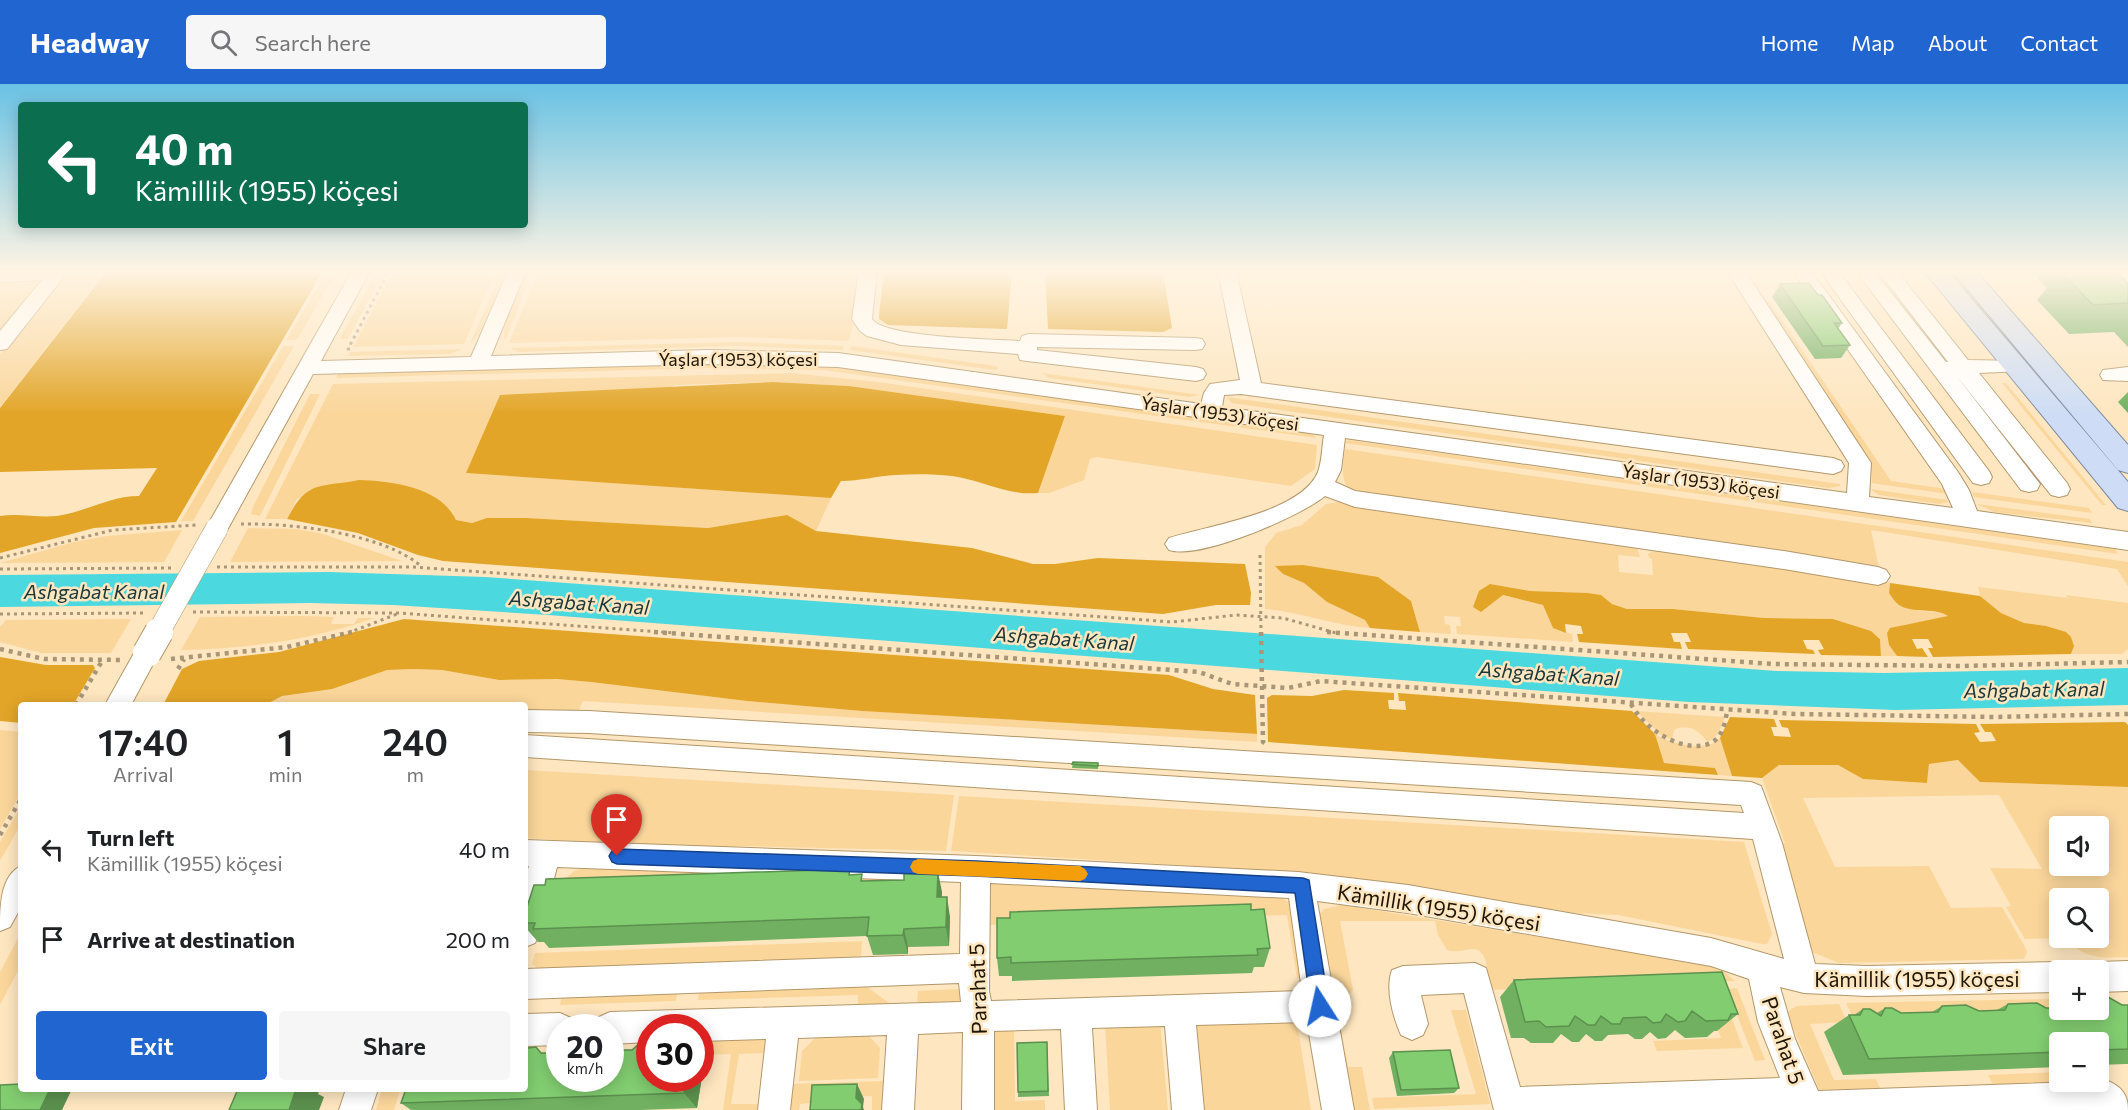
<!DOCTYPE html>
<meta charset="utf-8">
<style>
:root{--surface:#fff;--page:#f6f6f6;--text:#202124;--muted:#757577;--accent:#2165d1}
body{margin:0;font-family:Commissioner,sans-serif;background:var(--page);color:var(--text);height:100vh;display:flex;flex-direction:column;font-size:22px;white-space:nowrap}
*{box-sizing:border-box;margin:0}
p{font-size:20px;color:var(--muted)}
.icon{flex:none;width:33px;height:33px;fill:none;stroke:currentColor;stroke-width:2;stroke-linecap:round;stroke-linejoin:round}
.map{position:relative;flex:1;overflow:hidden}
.details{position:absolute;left:18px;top:618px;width:510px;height:390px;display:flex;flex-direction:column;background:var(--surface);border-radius:6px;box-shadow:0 3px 15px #0003}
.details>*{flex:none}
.guide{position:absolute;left:18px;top:18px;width:510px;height:126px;border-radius:6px;box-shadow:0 3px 15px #0003;background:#0b6e4f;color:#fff;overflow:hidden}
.controls{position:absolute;left:2049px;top:732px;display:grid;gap:12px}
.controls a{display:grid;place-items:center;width:60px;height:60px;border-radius:6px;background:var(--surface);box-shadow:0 3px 15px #0003;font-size:30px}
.speed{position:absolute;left:546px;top:930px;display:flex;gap:12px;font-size:30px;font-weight:700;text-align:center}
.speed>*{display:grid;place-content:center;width:78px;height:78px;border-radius:50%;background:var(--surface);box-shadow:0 3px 15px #0003;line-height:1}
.speed small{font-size:15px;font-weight:400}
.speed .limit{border:9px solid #d22;background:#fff;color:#111}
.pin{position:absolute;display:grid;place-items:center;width:51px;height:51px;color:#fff;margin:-62px -26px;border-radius:50% 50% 50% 0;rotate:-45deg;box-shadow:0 0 6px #0007}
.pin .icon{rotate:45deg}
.me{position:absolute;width:66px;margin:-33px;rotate:350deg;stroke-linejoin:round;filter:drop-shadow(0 0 4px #0008)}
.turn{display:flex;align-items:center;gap:21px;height:126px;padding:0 18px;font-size:27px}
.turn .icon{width:78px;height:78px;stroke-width:2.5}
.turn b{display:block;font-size:42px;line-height:51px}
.eta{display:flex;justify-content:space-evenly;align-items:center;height:102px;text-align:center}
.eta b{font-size:36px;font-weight:600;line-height:42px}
.cta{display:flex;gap:12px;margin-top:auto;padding:12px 18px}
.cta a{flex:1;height:69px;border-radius:6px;background:var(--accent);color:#fff;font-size:24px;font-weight:600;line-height:69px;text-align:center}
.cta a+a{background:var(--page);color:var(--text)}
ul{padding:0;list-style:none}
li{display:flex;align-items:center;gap:18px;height:90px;padding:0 18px}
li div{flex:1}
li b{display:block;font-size:22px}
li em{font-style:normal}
header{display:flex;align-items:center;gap:36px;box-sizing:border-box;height:84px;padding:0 30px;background:var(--accent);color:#fff}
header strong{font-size:28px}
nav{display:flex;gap:33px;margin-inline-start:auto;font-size:21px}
.search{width:420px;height:54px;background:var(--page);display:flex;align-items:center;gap:15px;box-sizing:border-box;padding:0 21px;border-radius:6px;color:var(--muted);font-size:22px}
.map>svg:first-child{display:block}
</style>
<header>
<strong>Headway</strong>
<div class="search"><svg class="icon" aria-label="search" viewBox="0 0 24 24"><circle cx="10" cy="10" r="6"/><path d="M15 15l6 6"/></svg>Search here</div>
<nav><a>Home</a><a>Map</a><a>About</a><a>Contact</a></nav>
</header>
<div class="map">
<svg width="2128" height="1026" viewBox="0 0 2128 1026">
<rect width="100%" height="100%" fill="#fee6c0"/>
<path fill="#fad69b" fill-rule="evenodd" d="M68 187H106L0 323V270Z
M327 187H337L297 256H286Z
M377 187H384L348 255H340Z
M393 187H496L464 260 353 263Z
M501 187H507L480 249 470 260Z
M527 187H533L505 257C499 241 520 203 527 187Z
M538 187H862L857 226 849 257 738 253 509 259Z
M36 197 40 199 0 249V198Z
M1763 217H1769L1891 397 1946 405 1948 410 1872 399 1871 382Z
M737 258 844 262 843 266 736 262 518 268 510 264Z
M283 262H294L193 437H181Z
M851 262 996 282 998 285 994 286 849 266Z
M462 265 451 270 348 272 350 268Z
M709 280 847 284 1311 350 1317 354 823 286 708 284 336 294 338 290Z
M791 289 878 298 1317 361 1315 385 1291 402 1097 373 1090 375 1084 396 1049 409H1038L1065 332 849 302 773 298 675 301 467 389 831 414 816 447 786 431 708 444 526 434H487L472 439 456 436 451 426 359 396 297 415 287 435H265L333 300Z
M1042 289 1200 311 1189 313 1049 294Z
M2002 299H2006L2106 421H2102Z
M310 310H320L260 432 251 430 253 423Z
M1227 313 1840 400V402L1829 404 1232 319Z
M1348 356 2115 465 2118 470 1345 359Z
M1345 365 2128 478V502L2117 485 1871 446 1879 484 1350 408C1340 395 1343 381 1345 365Z
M1870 405 1947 416 1948 418 1939 420 1879 411Z
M1972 408 2089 424 2092 429 1974 413Z
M1339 418 1631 461 1637 464 1640 473 1618 471 1619 488 1653 491 1652 475 1649 474 1648 470 1657 465 1881 496 1890 499 1889 509 1919 527 1945 529 1949 533 1903 541 1889 561 1897 572H1881L1880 554 1871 547 1833 535 1764 534 1673 525H1627L1612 520 1601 511 1588 509 1530 507 1491 500 1492 520 1502 511 1544 521 1553 544 1572 550 1573 558 1457 550 1456 542H1461L1460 533 1444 532 1445 540 1450 541 1451 550 1420 548 1411 517 1276 482 1283 490 1304 499 1327 518 1365 536 1370 544C1334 542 1302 528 1265 525V463L1276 449 1302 441 1326 420Z
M1977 420 2090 435 2092 439 1994 428Z
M248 444 296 445 320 449 402 477 230 478Z
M182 446 164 478 0 479 74 458 107 452Z
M1978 503 2068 514 2066 511 2128 519V565L2122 570H2071L2073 562 2071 553 2046 542 2024 539 2001 529 1980 512Z
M302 532 334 533 331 540H354L358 534H374C312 556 247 565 181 566L200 533Z
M131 535 111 569H41L0 558V543L6 536Z
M413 585 442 586 499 596 557 595 591 598 747 617 862 627 1257 650V658L583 617 576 632 525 629V621H265L282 612 387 586Z
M1636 627 1725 633C1721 642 1718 655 1707 658 1700 646 1687 639 1674 646L1672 656 1661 651Z
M0 646 21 648V709L0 745Z
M1655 650C1670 660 1708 669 1720 654L1732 692 1718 691 1715 684 1664 679Z
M1959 676 1980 698 2128 703V873C2106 874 2081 876 2068 854L2025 855 2006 823 2011 822 1990 784 2042 785 1999 711 1803 714 1835 783 1929 782 1951 824 2002 823 2025 863 2027 868 2024 875 1839 879 1812 868 1782 760 1785 759 1762 694 1779 681H1838L1863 695 1927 699 1929 680ZM2060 742H2098V782H2060ZM2060 814H2098V854H2060Z
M525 686 954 711 946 767 745 762 684 764 525 754Z
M959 712 1744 758 1772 850 1767 860H1762L1618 831 1572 829 1342 793 1293 788 951 767Z
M21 722V740L0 777V758Z
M588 783 934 792 933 798 553 806 574 787Z
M1013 795 1283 814 1290 820 1302 894H1297L1287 831 990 841 989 911 981 814 990 798Z
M1342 821 1712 881 1720 884 1735 897 1491 906C1487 894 1490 863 1471 865 1462 866 1457 869 1447 866L1438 851 1435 837H1340L1353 906 1349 911 1335 914 1348 983H1362L1370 1026H1350L1317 832 1324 825Z
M21 849V881L0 921V888Z
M862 857 861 874 539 886 532 880 535 869Z
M863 900 892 921 858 926V911L698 916 700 902Z
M678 903 676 917 560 921 563 907Z
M1737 904 1765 976 1755 977 1727 905Z
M960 905V922L917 924 918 907Z
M1721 906 1743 964 1657 967 1653 957 1721 954 1703 907Z
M2052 915 2062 931 1855 938 1846 919Z
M1839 920 1847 938 1810 940 1834 996 1876 995 1882 1008 1821 1010 1788 932 1789 927 1796 922Z
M1451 926H1466L1490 1020 1374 1025 1372 1014 1476 1010Z
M1296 932 1311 1026H1204L1195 935Z
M1160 937 1168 1026H1110L1105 939Z
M990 947H1014L1015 1017 1045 1016V1026H990Z
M868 951 880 964 878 994 799 997 802 967 817 952Z
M768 952 766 969 739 970 731 1020H759L758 1026H723L731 970 701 971 700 955Z
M2059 988 2060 998H2075L2077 1001 1995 1004 1988 991Z
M886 997 885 1026H872V1012L811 1014 810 1019 800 1020 799 1026H788L791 1000Z
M382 1005H400L394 1026H376Z"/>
<path fill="#e2a528" d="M107 187H323L176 438 94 444 0 469V432C19 429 38 434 57 432 85 428 110 412 139 412L157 384 0 388V324Z
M884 187H1012L1007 245 888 241 879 235V231Z
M1045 187H1163L1172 244 1163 248 1048 245Z
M773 298 849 302 1065 332 1038 409C1008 412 982 396 952 392 934 390 914 390 896 391 877 392 860 397 841 397L831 414 466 389 500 311Z
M359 396C391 397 441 403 456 436L472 439 487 434H526L708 444 787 431 816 447 972 464 1033 480H1055L1098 474 1245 480 1251 509 1250 521H1216L1163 530 443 477 418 471 358 449 287 435C308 395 319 404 359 396Z
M1303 481 1378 493 1411 517 1420 548 1370 544 1365 536 1327 518 1304 499 1283 490 1275 482Z
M1890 499 1980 512 2001 529 2024 539 2046 542 2066 548 2071 553 2074 562 2071 570 1933 573 1928 564H1933L1928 555H1912L1917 565 1922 564 1928 573 1897 572 1889 561 1887 549 1890 544 1948 532C1935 523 1913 530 1899 521 1895 518 1892 513 1889 509Z
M1490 500 1530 507 1588 509 1601 511 1612 520 1627 525H1673L1764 534 1833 535 1871 547 1880 555 1881 572 1821 571 1818 566 1824 565 1819 556H1803L1807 565 1813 566 1815 570 1688 565 1685 558H1691L1687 549H1671L1674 558H1680L1682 565 1579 558 1577 550H1583L1581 542 1565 540 1566 549 1553 544 1543 521 1503 511 1481 528 1473 523 1479 507Z
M404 535 1169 591 1213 605 1255 611 1257 650 862 627 747 617 591 598 557 595 499 596 442 586 413 585 387 586 332 605 282 612 265 621H163L182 585 199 577 279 568Z
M0 573 46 581H93L95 584 73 621H21V639L0 637Z
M1344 606 1394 609V616H1388L1389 625 1406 626 1405 617H1399L1398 609 1632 627 1655 650 1664 679 1715 684 1718 691 1268 658 1267 614 1272 611 1312 612Z
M1730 633 1774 635 1777 643H1771L1774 652 1791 653 1788 644 1782 643 1779 636 1976 640 1980 648 1974 649 1980 658 1996 657 1991 648H1985L1980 640 2125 638 2128 641V703L1980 698 1958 676 1929 680 1927 699 1863 695 1838 681H1779L1762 694 1732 692 1720 654Z"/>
<path fill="#4cd8df" d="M329 488 485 493 1777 587 1884 589 2128 584V621L1896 626 1689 618 548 531 393 521 310 519 0 523V491Z"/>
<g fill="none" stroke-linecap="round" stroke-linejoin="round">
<g stroke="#b3976a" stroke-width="2">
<path id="minor" d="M0 187H64L66 190 7 265 0 266V247L42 196 0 198Z
M352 187H370L321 277 471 273 508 187H526L491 272 709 266 838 269 1201 320 1204 309 1210 300 1240 296 1218 187H1236L1261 299 1833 374 1841 377 1844 382 1841 387 1833 390 1241 310 1224 311 1222 323 1847 409 1849 379 1727 187H1745L1871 379 1869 413 1953 424 1942 400 1793 187H1811L1958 388 1969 406 1977 427 2128 448V466L1345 354 1341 386 1335 398 1355 407 1784 467 1878 483 1886 486 1890 492 1886 498 1878 501 1784 485 1355 423 1325 412C1299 433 1200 476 1169 466L1165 460 1169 454C1207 442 1301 429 1318 388 1322 377 1322 363 1324 351L838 283 709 280 313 290 225 450 217 452 209 450 206 444Z
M859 187H877L872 235C885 254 993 255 1020 257L1022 252 1029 250 1195 254 1202 255 1205 260 1202 265 1195 266 1037 263V266L1196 283 1203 285 1206 290 1203 295 1196 297 1027 277 1020 276 1018 270 901 261 867 252 860 247 852 235Z
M1820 187H1838L1989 387 1992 393 1989 399 1981 401 1973 399Z
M1856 187H1874L1946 278H1948L1878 187H1897L1968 276 2023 277 2026 282 2023 287 1979 289 2067 399 2070 405 2067 411 2059 413 2051 411 1955 290 2040 400 2037 406 2029 408 2021 406Z
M2113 187H2128V199L2121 197Z
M2128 283V297L2103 296 2100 291 2103 286Z
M147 559 156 562 159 569 131 621H105L138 562Z
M525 626 589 627 1751 698 1761 702 1782 759 1815 880 1867 882 2060 878 2071 883 2072 886H2060V908L1867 912 1804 909 1780 903 1795 955 1818 1007 2108 997C2122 1003 2128 1011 2128 1026H1494L1464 909 1421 911 1428 940 1423 951 1412 956 1401 951C1393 933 1385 905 1392 886L1403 882 1475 879 1486 884 1520 1003 1780 994 1758 938 1749 895 1711 882 1408 829 1317 817 1354 1026H1322L1307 938 1196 941 1204 1026H1172L1165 942 1092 944 1097 1026H1065L1061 945 994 947V1026H962L963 948 918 950 914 1026H882L887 951 798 954 790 1026H758L766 955 700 957V944H650V958L610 960V944H595L599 933 610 928 961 918 959 899 525 915V885L960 870 961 798 557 783 540 849 535 859 525 863V795L529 782H525V756L976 772 1298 788 1408 801 1711 854 1784 875 1753 755 525 673V651L1744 729 1741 721 589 649 525 648ZM990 799 1289 814 1302 907 991 917 989 907Z
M21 782V823L10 843 0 847C0 823 0 792 21 782Z
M2128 877V907L2098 908V886H2086L2087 883 2098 878Z
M560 929 571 934 575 944H560V961L525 962V930Z
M346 1005H378L371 1026H339Z"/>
</g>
<g stroke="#7c889c" stroke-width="2">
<path id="major" d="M1924 187H1948L2128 398V427L2118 424Z
M1952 187H1976L2128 361V389L2118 386Z"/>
</g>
<path stroke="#a99678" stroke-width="3" stroke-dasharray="3 4" stroke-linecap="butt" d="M350 265H348L389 187
M241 440C291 439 384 449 422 483
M1260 471 1261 549
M0 474 113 446 197 441
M217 483H414L1172 538 1236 531 1283 534 1336 549
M0 485 173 484
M193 528 398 529 674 549
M0 530 146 529
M348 549 397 530"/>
<path stroke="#a99678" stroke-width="4.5" stroke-dasharray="4 5" stroke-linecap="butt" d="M654 548 1199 588 1232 600 1288 604 1321 597 1795 630 1994 633 2128 630
M1261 548 1263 658 1266 660
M1327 548 1773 580 1962 582 2128 578
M0 565 44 575 121 576
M171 575 287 563 352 548
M178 585 184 575
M1631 620C1643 644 1683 671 1711 659 1722 654 1726 637 1727 626
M76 621 102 577
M0 751 21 715"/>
<use href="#minor" fill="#fff" fill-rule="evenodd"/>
<use href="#major" fill="#ceddf5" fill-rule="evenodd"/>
<g stroke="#b3976a" stroke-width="23" stroke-linecap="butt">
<path id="minor-bridge-far1" d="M158 549 217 444"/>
</g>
<g stroke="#b3976a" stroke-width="30" stroke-linecap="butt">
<path id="minor-bridge" d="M147 569 159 548"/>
</g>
<use href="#minor-bridge-far1" stroke="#fff" stroke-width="22"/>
<use href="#minor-bridge" stroke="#fff" stroke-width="28"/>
</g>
<path fill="#70b060" d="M2031 187H2116L2128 199V263L2114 248 2069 250 2037 216 2047 204Z
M1780 200 1818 211 1842 239 1838 245 1850 261 1841 274 1815 275 1772 213Z
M2128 308V329L2118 318Z
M1073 678 1098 679V685L1072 684Z
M852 791 864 797 942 808 941 813 950 833 949 862 908 863V870L873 871 867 852 549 864 544 858H538L525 843V829Z
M1251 826 1270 864 1264 883H1254L1252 889 1012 897V892H999L997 874Z
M1514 896 1738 930 1717 947H1714L1707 953 1685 954 1675 946 1666 954 1658 955 1650 948 1642 955H1635L1628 950 1608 951 1602 957H1595L1586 950 1579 958H1572L1561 950 1553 959H1531L1524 954H1511L1500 913Z
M2108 913 2122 921H2128V980H2126L2098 981V958H2060V983L1843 991 1824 948 1849 931H1854L1863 925 1877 929 1885 924 1901 929 1932 928 1942 922 1979 927 1997 926 2008 920 2046 924 2098 926V917Z
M1047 958 1049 1012 1018 1013V1008Z
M1393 968 1459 1004 1454 1009 1397 1012 1389 974Z
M542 969 650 994H700V975L704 980 697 1024 639 1026H411L401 1019Z"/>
<path fill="#5b904e" d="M938 788 942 808 941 833 937 813Z
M947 813 950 833 949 862 946 843Z
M904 845 908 863V870L903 851Z
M700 975 704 980 697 1024 684 1009 687 994H700Z
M857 1000 864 1015 863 1023 864 1026H861L856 1014Z
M50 1005H66L71 1007 62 1026H40Z
M296 1005H320L318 1010 324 1013 319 1026H289Z"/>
<path fill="#82cd70" stroke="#5b904e" stroke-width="1.5" d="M2060 187H2116L2128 199V219L2093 221Z
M1809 199 1818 211H1822L1842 239H1834L1850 261 1823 262 1780 200Z
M1073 678 1098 679V682L1072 680Z
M850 785 849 791 862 790 861 797 904 796V789L938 788 937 813H947L946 843 904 845 903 851 867 852 869 833 533 845 535 839H525V829L534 801H545L546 795Z
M1251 820V826L1264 825 1270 864 1257 865 1258 871 1011 879V873L997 874V834H1010V828Z
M1722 888 1738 930H1731L1728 936 1706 937 1692 927 1685 937 1678 938 1666 930 1661 938 1653 939 1646 933 1623 934 1620 940H1612L1601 932 1595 941H1588L1575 932 1569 942 1546 943 1539 937 1525 938 1514 896Z
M2108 913 2122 921H2128V965L2098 966V958H2060V968L1869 975 1849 931H1860L1863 925H1870L1881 932 1885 924H1892L1901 929 1938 928 1942 922 1966 921 1979 927 2005 926 2008 920 2037 919 2046 924H2060V926H2098V921L2103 924Z
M1047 958 1048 1007 1018 1008 1017 959Z
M646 959 650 963V994H687L684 1009 401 1019 406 1005H525V967L528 964 536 963 541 969H560V994H610V966H632L639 960Z
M1450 966 1459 1004 1401 1006 1393 968Z
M21 1000V1005H50L40 1026H0V1001Z
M857 1000 856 1014 862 1020 861 1026H810L812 1001Z
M238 1005H296L289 1026H229Z"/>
<linearGradient id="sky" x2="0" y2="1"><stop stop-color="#69c2e4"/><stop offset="0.57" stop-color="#fff4e3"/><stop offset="1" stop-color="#fff4e3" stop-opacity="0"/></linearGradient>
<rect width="2128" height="330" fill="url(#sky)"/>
<path fill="#2165d1" stroke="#154288" stroke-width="1.5" d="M617 765 976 777 1303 794 1309 796 1329 922 1326 928 1320 930 1314 928 1311 922 1295 809 976 792 617 780 612 778 609 772 612 767Z"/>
<path fill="#f59e0b" d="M918 775 1080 782 1085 785 1088 790 1085 795 1080 797 918 790 913 788 910 783 913 777Z"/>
<g text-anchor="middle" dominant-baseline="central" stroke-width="5" stroke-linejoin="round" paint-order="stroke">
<g font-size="18" fill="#1f1504" stroke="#fee6c0">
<text x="738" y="275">Ýaşlar (1953) köçesi</text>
<text transform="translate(1220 329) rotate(8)">Ýaşlar (1953) köçesi</text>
<text transform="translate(1701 397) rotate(8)">Ýaşlar (1953) köçesi</text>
</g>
<g font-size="20" font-style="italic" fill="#1a3739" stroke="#fee6c0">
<text x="94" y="507">Ashgabat Kanal</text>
<text transform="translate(579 518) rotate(4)">Ashgabat Kanal</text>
<text transform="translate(1064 554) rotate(4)">Ashgabat Kanal</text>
<text transform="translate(1549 589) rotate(4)">Ashgabat Kanal</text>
<text transform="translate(2034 605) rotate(-1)">Ashgabat Kanal</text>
</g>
<g font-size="21" fill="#1f1504" stroke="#fee6c0">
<text transform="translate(1439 823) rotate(9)">Kämillik (1955) köçesi</text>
<text x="1917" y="894">Kämillik (1955) köçesi</text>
<text transform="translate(977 905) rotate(-92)">Parahat 5</text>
<text transform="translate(1784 956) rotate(71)">Parahat 5</text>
</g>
</g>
</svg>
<div class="controls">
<a><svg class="icon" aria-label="sound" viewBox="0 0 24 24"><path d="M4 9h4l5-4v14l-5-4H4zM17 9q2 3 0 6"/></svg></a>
<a><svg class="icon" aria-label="search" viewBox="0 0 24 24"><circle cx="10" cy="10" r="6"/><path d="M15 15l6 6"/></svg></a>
<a>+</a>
<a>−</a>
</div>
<div class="speed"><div>20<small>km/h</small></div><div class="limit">30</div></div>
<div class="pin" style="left:617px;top:772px;background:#d93025"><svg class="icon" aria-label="arrive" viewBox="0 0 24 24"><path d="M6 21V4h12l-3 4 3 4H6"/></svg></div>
<svg class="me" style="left:1320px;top:922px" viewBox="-20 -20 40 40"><circle r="19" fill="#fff"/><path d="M0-13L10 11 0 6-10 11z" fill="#2165d1"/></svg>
<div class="guide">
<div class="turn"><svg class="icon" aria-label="left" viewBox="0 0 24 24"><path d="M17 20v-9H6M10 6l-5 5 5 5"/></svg><div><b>40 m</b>Kämillik (1955) köçesi</div></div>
</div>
<section class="details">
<div class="eta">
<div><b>17:40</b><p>Arrival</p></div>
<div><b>1</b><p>min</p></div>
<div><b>240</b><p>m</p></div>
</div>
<ul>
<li><svg class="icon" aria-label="left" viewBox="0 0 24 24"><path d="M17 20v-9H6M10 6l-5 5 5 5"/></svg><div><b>Turn left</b><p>Kämillik (1955) köçesi</p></div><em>40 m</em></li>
<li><svg class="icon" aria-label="arrive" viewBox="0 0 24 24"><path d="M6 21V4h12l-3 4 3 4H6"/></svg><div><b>Arrive at destination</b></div><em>200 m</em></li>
</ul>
<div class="cta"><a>Exit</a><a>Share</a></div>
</section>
</div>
